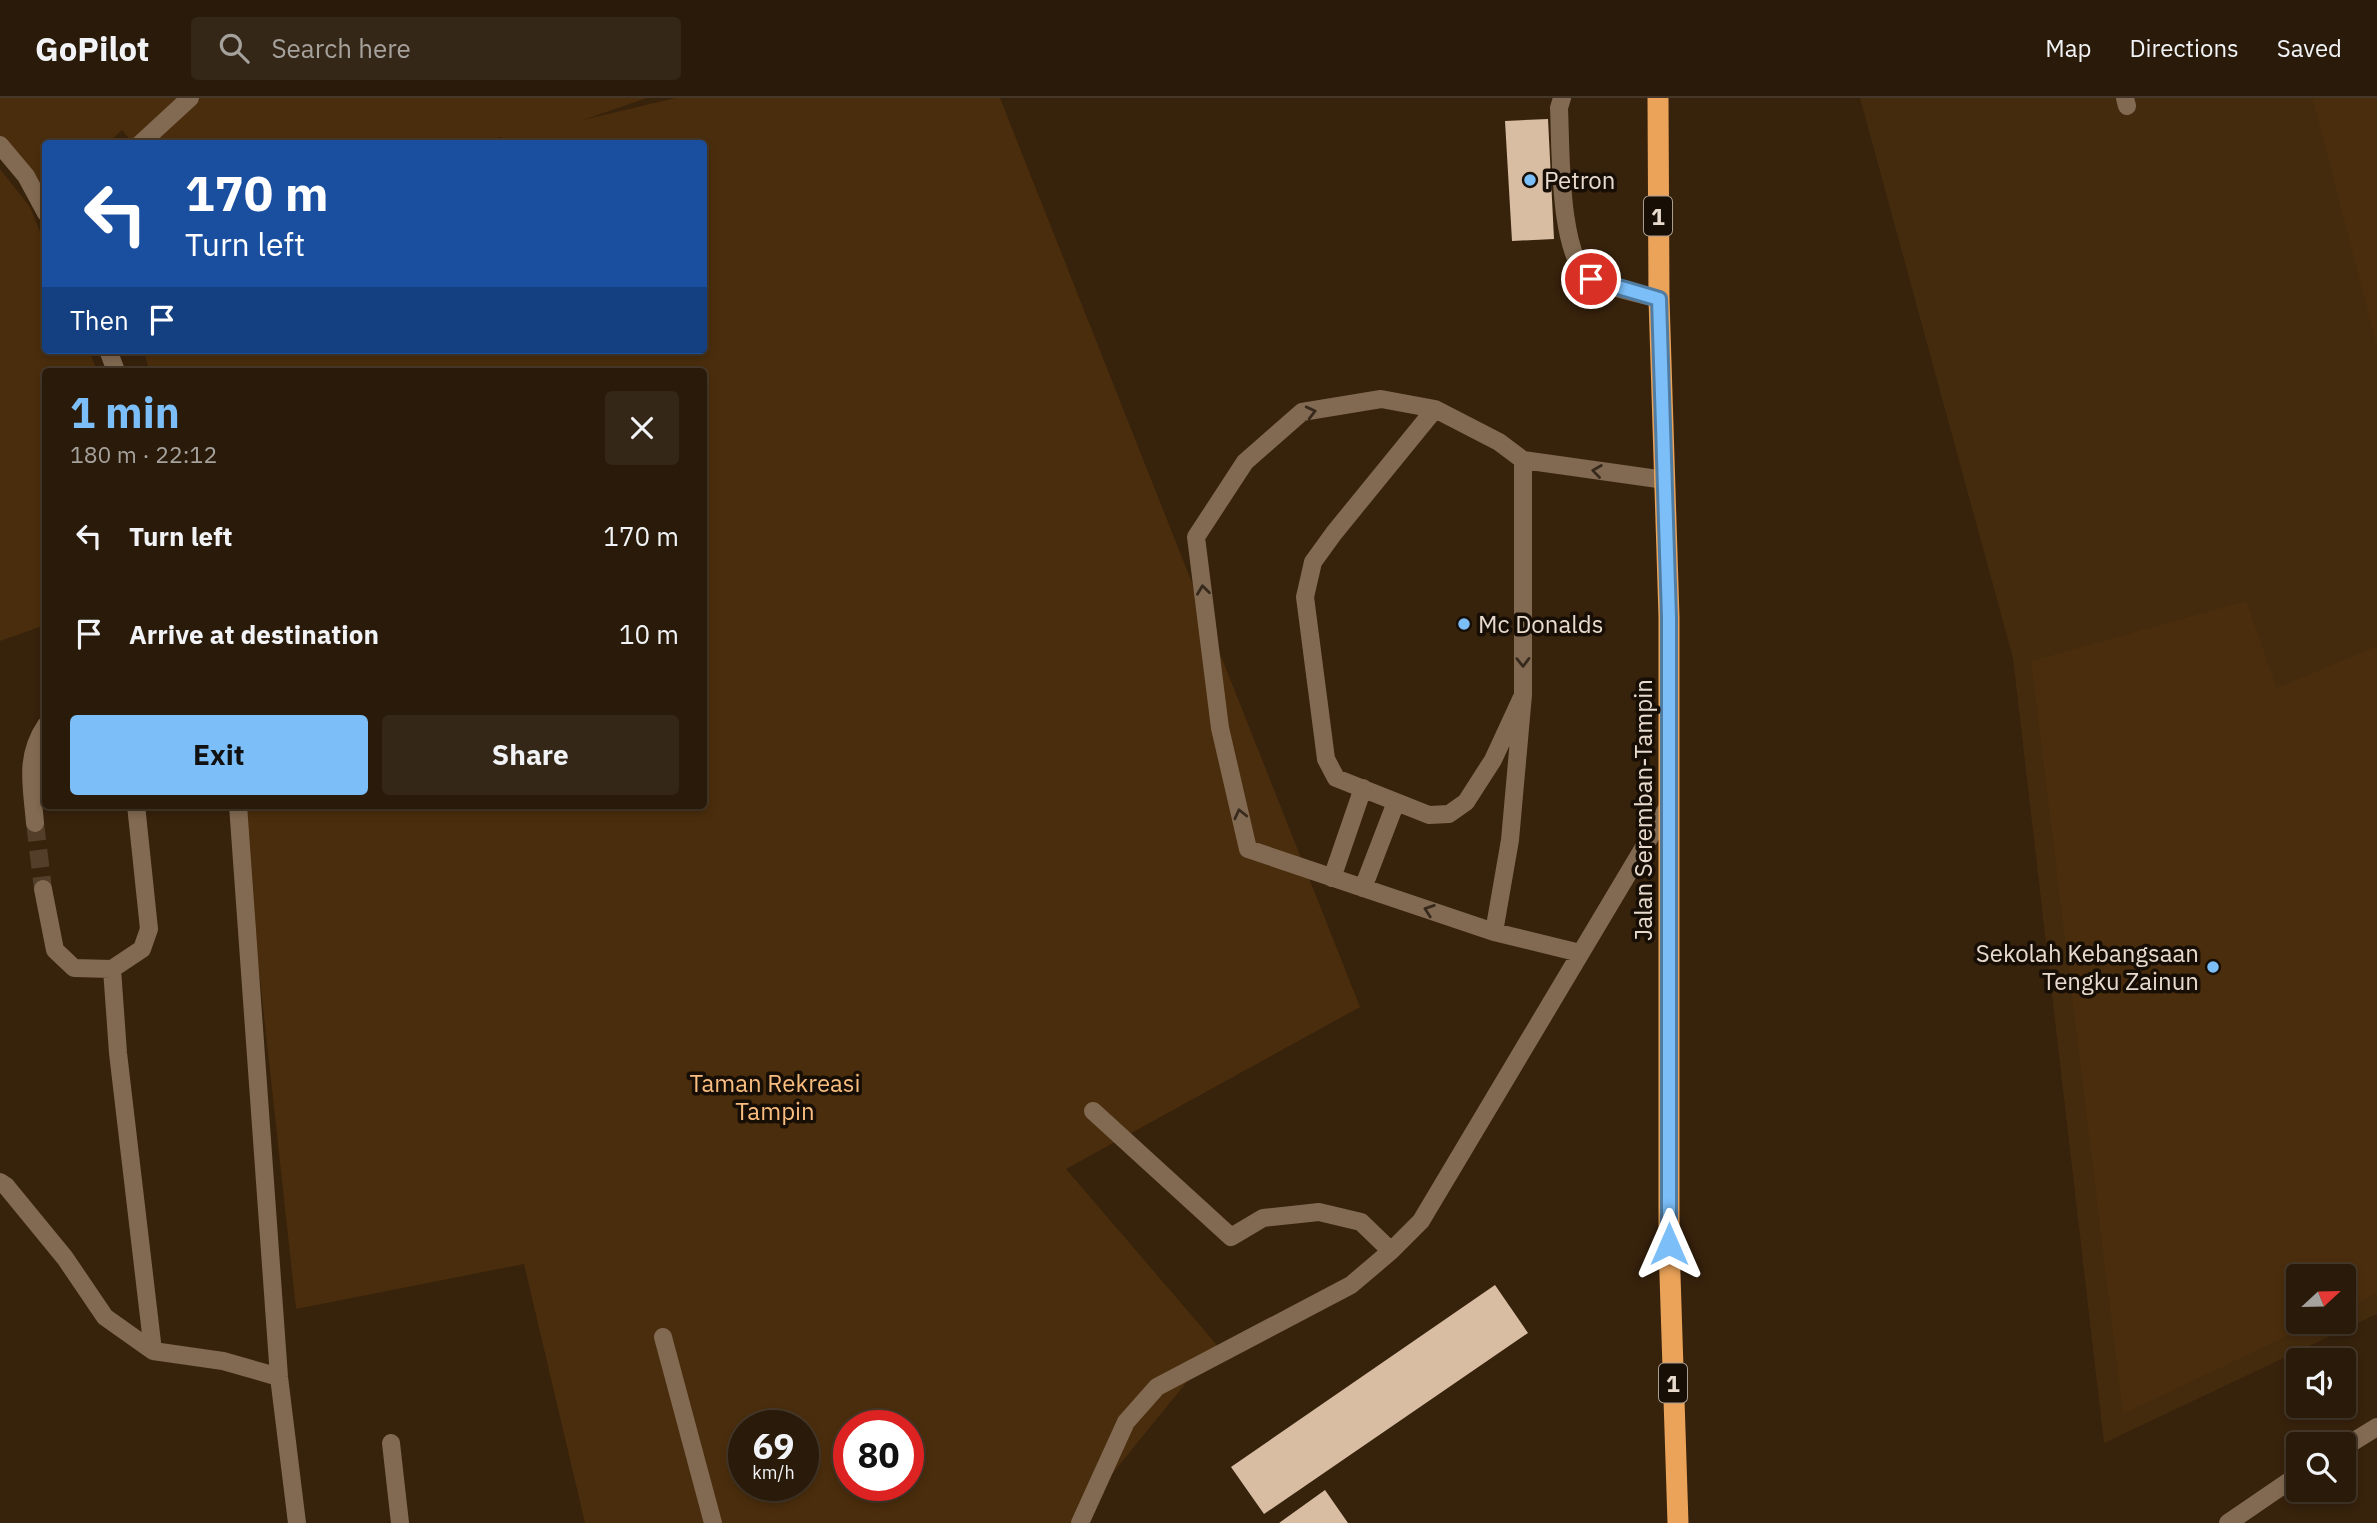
<!DOCTYPE html>
<meta charset="utf-8">
<style>
:root{--surface:#291a09;--page:#352717;--text:#f1f3f6;--muted:#a5a19c;--line:#45382a;--accent:#7bbef8}
body{margin:0;font-family:"IBM Plex Sans",sans-serif;background:var(--page);color:var(--text);height:100vh;display:flex;flex-direction:column;font-size:26px;white-space:nowrap}
*{box-sizing:border-box;margin:0}
p{font-size:23px;color:var(--muted)}
.icon{flex:none;width:38px;height:38px;fill:none;stroke:currentColor;stroke-width:2;stroke-linecap:round;stroke-linejoin:round}
.map{position:relative;flex:1;overflow:hidden}
.sheet{position:absolute;left:42px;top:270px;width:665px;height:441px;display:flex;flex-direction:column;background:var(--surface);border-radius:7px;box-shadow:0 4px 10px #0003,0 0 0 2px var(--line)}
.sheet>*{flex:none}
.hud{position:absolute;left:42px;top:42px;width:665px;height:214px;border-radius:7px;box-shadow:0 4px 10px #0003,0 0 0 2px var(--line);background:#1a4fa0;color:#fff;overflow:hidden}
.needle{width:46px;rotate:68deg}
.controls{position:absolute;left:2286px;top:1166px;display:grid;gap:14px}
.controls a{display:grid;place-items:center;width:70px;height:70px;border-radius:7px;background:var(--surface);box-shadow:0 4px 10px #0003,0 0 0 2px var(--line);font-size:35px}
.speed{position:absolute;left:728px;top:1312px;display:flex;gap:14px;font-size:35px;font-weight:700;text-align:center}
.speed>*{display:grid;place-content:center;width:91px;height:91px;border-radius:50%;background:var(--surface);box-shadow:0 4px 10px #0003,0 0 0 2px var(--line);line-height:1}
.speed small{font-size:18px;font-weight:400}
.speed .limit{border:10px solid #d22;background:#fff;color:#111}
.pin{position:absolute;display:grid;place-items:center;width:60px;height:60px;color:#fff;margin:-30px;border:4px solid #fff;border-radius:50%;box-shadow:0 2px 7px #0007}
.me{position:absolute;width:77px;margin:-38px;rotate:0deg;stroke-linejoin:round;filter:drop-shadow(0 0 5px #0008)}
.turn{display:flex;align-items:center;gap:24px;height:147px;padding:0 28px;font-size:32px}
.turn .icon{width:91px;height:91px;stroke-width:2.5}
.turn b{display:block;font-size:49px;line-height:60px}
.then{display:flex;align-items:center;height:66px;padding:0 28px;background:#0003;gap:14px;font-size:26px}
.round{display:grid;place-items:center;flex:none;width:74px;height:74px;border-radius:7px;background:var(--page)}
.head{display:flex;align-items:center;justify-content:space-between;height:119px;padding:0 28px}
h1{font-size:42px;font-weight:700;line-height:52px;color:var(--accent)}
.cta{display:flex;gap:14px;margin-top:auto;padding:14px 28px}
.cta a{flex:1;height:80px;border-radius:7px;background:var(--accent);color:#111;font-size:28px;font-weight:700;line-height:80px;text-align:center}
.cta a+a{background:var(--page);color:var(--text)}
ul{padding:0;list-style:none}
li{display:flex;align-items:center;gap:21px;height:98px;padding:0 28px}
li div{flex:1}
li b{display:block;font-size:26px}
li em{font-style:normal}
header{display:flex;align-items:center;gap:42px;box-sizing:border-box;height:98px;padding:0 35px;background:var(--surface);border-bottom:2px solid var(--line)}
header strong{font-size:33px}
nav{display:flex;gap:38px;margin-inline-start:auto;font-size:24px}
.search{width:490px;height:63px;background:var(--page);display:flex;align-items:center;gap:18px;box-sizing:border-box;padding:0 24px;border-radius:7px;color:var(--muted);font-size:26px}
.map>svg:first-child{display:block}
</style>
<header>
<strong>GoPilot</strong>
<div class="search"><svg class="icon" aria-label="search" viewBox="0 0 24 24"><circle cx="10" cy="10" r="6"/><path d="M15 15l6 6"/></svg>Search here</div>
<nav><a>Map</a><a>Directions</a><a>Saved</a></nav>
</header>
<div class="map">
<svg width="2377" height="1425" viewBox="0 0 2377 1425">
<rect width="100%" height="100%" fill="#37220c"/>
<path fill="#442b0e" fill-rule="evenodd" d="M1860 0H2377V1216L2104 1345 2013 560ZM2298 1178H2343V1223H2298Z"/>
<path fill="#4a2d0c" fill-rule="evenodd" d="M0 0H647L583 22 675 0H1000L1360 909 1066 1071 1217 1247 1072 1425H585L524 1166 296 1211 241 707H704V273H149L144 252H704V46L481 45 503 39 459 46H133L122 32 108 45 46 46V109L0 53ZM744 1328H803V1388H744ZM849 1328H908V1388H849Z
M2314 0H2377V249L2313 2Z
M0 71 30 109 45 146 46 252H89L97 273H46L45 527 0 543Z
M2246 503 2277 590 2377 548V1195L2343 1212V1178H2298V1223H2319L2123 1316 2031 563Z"/>
<path fill="#d8bda3" d="M1548 21 1554 141 1512 143 1505 23Z
M1495 1187 1528 1235 1264 1416 1231 1369Z
M1325 1392 1348 1425H1279Z"/>
<g fill="none" stroke-linecap="round" stroke-linejoin="round">
<path stroke="#523e29" stroke-width="18" stroke-dasharray="18 9" stroke-linecap="butt" d="M35 725 43 791"/>
<path stroke="#826a52" stroke-width="18" d="M1562 0 1559 10C1561 49 1558 160 1591 181 1601 188 1645 197 1659 201
M2125 0 2127 8
M140 46 190 0
M0 47 26 78 46 115
M108 252 116 273
M1435 311 1334 435 1313 464 1305 499 1326 661 1336 680 1429 717 1449 716 1466 704 1493 662 1523 597
M1523 362 1499 344 1435 311 1381 301 1302 314 1245 364 1196 439 1220 630 1248 751 1494 834 1580 855
M238 707 279 1279 297 1425
M35 725C32 688 24 659 46 627
M1332 780 1363 690
M1363 790 1396 704
M43 791 55 852 74 870 112 871 142 851 149 831 136 707
M1494 834 1510 742 1523 597V362L1665 382
M112 871 118 955 153 1253
M1093 1013 1231 1139 1263 1120 1319 1114 1361 1124 1391 1153
M0 1084 6 1088 65 1160 105 1219 153 1253 223 1263 279 1279
M663 1239 713 1425
M391 1345 400 1425
M2343 1350 2377 1329
M1080 1425 1126 1324 1157 1289 1351 1187 1391 1153 1421 1123 1669 707
M2228 1425 2298 1377"/>
<path stroke="#eaa359" stroke-width="21" d="M1658 0 1659 201 1669 519V1146L1678 1425"/>
</g>
<defs><path id="oneway-chevron" d="M-2-3.5L2.5 0L-2 3.5" fill="none" stroke-width="1.6" stroke-linecap="round" stroke-linejoin="round" transform="scale(1.75)"/></defs>
<g stroke="#372a1d">
<use href="#oneway-chevron" transform="translate(1311 314) rotate(-14)"/>
<use href="#oneway-chevron" transform="translate(1597 373) rotate(-172)"/>
<use href="#oneway-chevron" transform="translate(1203 492) rotate(-97)"/>
<use href="#oneway-chevron" transform="translate(1523 564) rotate(89)"/>
<use href="#oneway-chevron" transform="translate(1240 716) rotate(-103)"/>
<use href="#oneway-chevron" transform="translate(1429 812) rotate(-161)"/>
</g>
<g fill="none" stroke-linecap="round" stroke-linejoin="round">
<g stroke="#507ca1" stroke-width="18">
<path id="route" d="M1591 181 1659 201 1669 519V1146"/>
</g>
<use href="#route" stroke="#7bbef8" stroke-width="12"/>
</g>
<g fill="#7bbef8" stroke="#170e06" stroke-width="2.5">
<circle cx="1530" cy="82" r="7"/>
<circle cx="1464" cy="526" r="7"/>
<circle cx="2213" cy="869" r="7"/>
</g>
<g text-anchor="middle" dominant-baseline="central" stroke-width="7" stroke-linejoin="round" paint-order="stroke">
<g fill="#170e06" stroke="#a99d91" stroke-width="2">
<rect x="1644" y="98.5" width="28" height="39" rx="5"/>
<rect x="1659" y="1265.5" width="28" height="39" rx="5"/>
</g>
<g font-size="23" font-weight="bold" fill="#e8dacd">
<text x="1658" y="118">1</text>
<text x="1673" y="1285">1</text>
</g>
<g font-size="24" fill="#e8dacd" stroke="#170e06" text-anchor="start">
<text x="1544" y="82">Petron</text>
<text x="1478" y="526">Mc Donalds</text>
<text x="2199" y="855" text-anchor="end">Sekolah Kebangsaan<tspan x="2199" dy="28">Tengku Zainun</tspan></text>
</g>
<g font-size="24" fill="#e8dacd" stroke="#170e06">
<text transform="translate(1643 712) rotate(-90)">Jalan Seremban-Tampin</text>
</g>
<g font-size="24" fill="#f9bd7f" stroke="#170e06">
<text x="775" y="985">Taman Rekreasi<tspan x="775" dy="28">Tampin</tspan></text>
</g>
</g>
</svg>
<div class="controls">
<a><svg class="needle" viewBox="-14 -14 28 28"><path d="M0-13l5 13h-10z" fill="#e53935"/><path d="M0 13l5-13h-10z" fill="#a5a19c"/></svg></a>
<a><svg class="icon" aria-label="sound" viewBox="0 0 24 24"><path d="M4 9h4l5-4v14l-5-4H4zM17 9q2 3 0 6"/></svg></a>
<a><svg class="icon" aria-label="search" viewBox="0 0 24 24"><circle cx="10" cy="10" r="6"/><path d="M15 15l6 6"/></svg></a>
</div>
<div class="speed"><div>69<small>km/h</small></div><div class="limit">80</div></div>
<div class="pin" style="left:1591px;top:181px;background:#d93025"><svg class="icon" aria-label="arrive" viewBox="0 0 24 24"><path d="M6 21V4h12l-3 4 3 4H6"/></svg></div>
<svg class="me" style="left:1669px;top:1146px" viewBox="-20 -20 40 40"><path d="M0-17L14 15 0 8-14 15z" fill="#7bbef8" stroke="#fff" stroke-width="4"/></svg>
<div class="hud">
<div class="turn"><svg class="icon" aria-label="left" viewBox="0 0 24 24"><path d="M17 20v-9H6M10 6l-5 5 5 5"/></svg><div><b>170 m</b>Turn left</div></div>
<div class="then">Then<svg class="icon" aria-label="arrive" viewBox="0 0 24 24"><path d="M6 21V4h12l-3 4 3 4H6"/></svg></div>
</div>
<section class="sheet">
<div class="head"><div><h1>1 min</h1><p>180 m · 22:12</p></div><a class="round"><svg class="icon" aria-label="close" viewBox="0 0 24 24"><path d="M6 6l12 12M18 6L6 18"/></svg></a></div>
<ul>
<li><svg class="icon" aria-label="left" viewBox="0 0 24 24"><path d="M17 20v-9H6M10 6l-5 5 5 5"/></svg><div><b>Turn left</b></div><em>170 m</em></li>
<li><svg class="icon" aria-label="arrive" viewBox="0 0 24 24"><path d="M6 21V4h12l-3 4 3 4H6"/></svg><div><b>Arrive at destination</b></div><em>10 m</em></li>
</ul>
<div class="cta"><a>Exit</a><a>Share</a></div>
</section>
</div>
